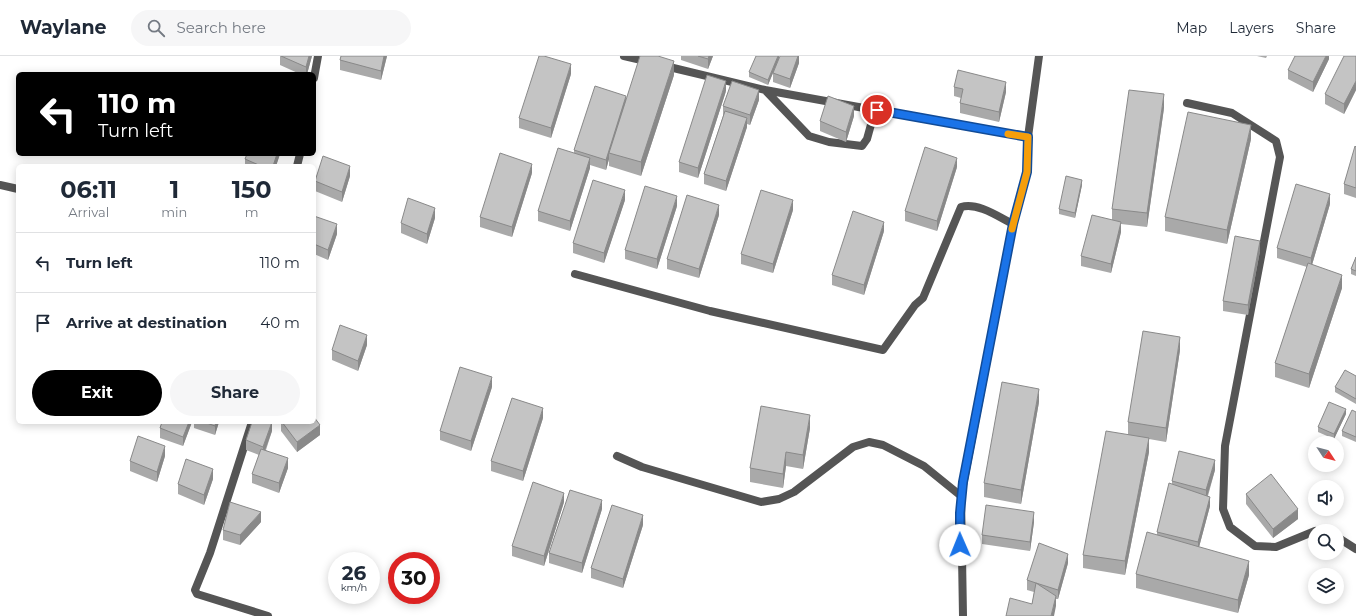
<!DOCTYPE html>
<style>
:root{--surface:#fff;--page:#f6f6f7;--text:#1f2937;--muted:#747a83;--line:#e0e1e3;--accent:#000}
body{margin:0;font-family:Montserrat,sans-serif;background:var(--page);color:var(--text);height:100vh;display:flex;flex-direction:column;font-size:15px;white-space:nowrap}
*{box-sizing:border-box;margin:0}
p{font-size:13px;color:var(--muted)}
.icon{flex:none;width:22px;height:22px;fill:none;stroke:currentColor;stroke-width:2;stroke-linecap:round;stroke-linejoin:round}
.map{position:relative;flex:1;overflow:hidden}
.details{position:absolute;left:16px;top:108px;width:300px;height:260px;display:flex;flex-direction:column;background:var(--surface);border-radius:6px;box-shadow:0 2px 10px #0003}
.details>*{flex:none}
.top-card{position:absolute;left:16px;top:16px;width:300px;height:84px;border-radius:6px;box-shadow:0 2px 10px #0003;background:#000;color:#fff;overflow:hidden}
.needle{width:26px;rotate:126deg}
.tools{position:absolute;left:1308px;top:380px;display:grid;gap:8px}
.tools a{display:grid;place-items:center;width:36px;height:36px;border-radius:50%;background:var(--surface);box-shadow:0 2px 10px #0003;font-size:20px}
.speed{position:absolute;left:328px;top:496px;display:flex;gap:8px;font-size:20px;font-weight:700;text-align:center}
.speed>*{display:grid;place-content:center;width:52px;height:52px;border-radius:50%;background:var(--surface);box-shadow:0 2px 10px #0003;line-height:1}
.speed small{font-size:10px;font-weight:400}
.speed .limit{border:6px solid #d22;background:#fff;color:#111}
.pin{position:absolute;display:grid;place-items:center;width:34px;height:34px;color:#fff;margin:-17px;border:2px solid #fff;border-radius:50%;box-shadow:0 1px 4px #0007}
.me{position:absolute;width:44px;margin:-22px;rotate:359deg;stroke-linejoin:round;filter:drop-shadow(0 0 3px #0008)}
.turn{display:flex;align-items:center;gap:14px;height:84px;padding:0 16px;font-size:18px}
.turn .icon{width:52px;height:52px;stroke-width:2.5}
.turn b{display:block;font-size:28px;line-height:34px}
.eta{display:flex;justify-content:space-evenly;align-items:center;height:68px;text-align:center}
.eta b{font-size:24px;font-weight:700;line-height:28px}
.cta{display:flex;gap:8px;margin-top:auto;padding:8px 16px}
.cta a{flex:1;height:46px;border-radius:24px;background:var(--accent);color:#fff;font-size:16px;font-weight:700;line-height:46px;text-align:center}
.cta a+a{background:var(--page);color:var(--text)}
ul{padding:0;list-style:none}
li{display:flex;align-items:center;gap:12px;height:60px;padding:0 16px;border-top:1px solid var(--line)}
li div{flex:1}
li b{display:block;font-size:15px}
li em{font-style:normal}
header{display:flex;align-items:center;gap:24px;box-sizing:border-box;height:56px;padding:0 20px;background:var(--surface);border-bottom:1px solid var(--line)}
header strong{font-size:19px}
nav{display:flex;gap:22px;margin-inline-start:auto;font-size:14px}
.search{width:280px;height:36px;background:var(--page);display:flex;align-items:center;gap:10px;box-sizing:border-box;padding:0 14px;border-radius:22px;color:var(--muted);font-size:15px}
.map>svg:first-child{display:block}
</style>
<header>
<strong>Waylane</strong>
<div class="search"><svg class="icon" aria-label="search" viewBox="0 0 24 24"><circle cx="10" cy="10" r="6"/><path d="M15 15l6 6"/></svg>Search here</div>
<nav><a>Map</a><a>Layers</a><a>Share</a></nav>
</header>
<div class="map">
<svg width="1356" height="560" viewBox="0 0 1356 560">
<rect width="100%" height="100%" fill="#fff"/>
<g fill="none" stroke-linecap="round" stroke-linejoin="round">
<path stroke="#555" stroke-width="8" d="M624 0 650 6
M665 10 765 34 809 80 829 86 862 90 867 83 875 54 1028 81
M314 22 318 0
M765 34 875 54
M1187 47 1232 57 1276 85 1280 101 1225 390 1223 453 1230 471 1255 490 1276 491 1315 475
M297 110 300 98
M0 129 18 133
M575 218 710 255 883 294 915 249 923 242 961 151C978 146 999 161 1013 168
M252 366 210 497 195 534 197 538 268 560
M617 400 642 411 761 446 779 443 794 436 853 391 869 386 883 389 924 410 961 440
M1316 475H1325
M1337 481 1356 493
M963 560 961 440 1013 168 1027 116 1028 81 1039 0"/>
</g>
<path fill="#a9a9a9" d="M280 0H312L307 18H300L280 9Z
M341 0H387L381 24 340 14V4Z
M681 0H713L708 13 681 4Z
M779 0V2L799 0V7L790 32 773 26V17L779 3 768 29 749 21V16Z
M1257 0H1267L1266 2Z
M1329 0V3L1313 36 1288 23V14Z
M1356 0V34L1344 58 1325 48V38Z
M571 18 551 82 519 72V62Z
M674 19 641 120 609 110V103L606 114 590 109V112L570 175 538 165V155L574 97V94L626 44Z
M954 31 1006 36 999 66 960 57V47L961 42 954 40Z
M726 35 698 122 679 116V106Z
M759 44 750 69 747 68V71L726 135 704 128V118L723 60V50Z
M1164 52 1147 171 1121 168V176L1111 217 1081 210V200L1112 164V153Z
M854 60 846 86 820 75V65Z
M1251 83 1227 188 1165 175V161Z
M1356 91V142L1344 138V128Z
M233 98H240L239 100Z
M280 98 276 110H245V103Z
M957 111 937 175 905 165V155Z
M532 117 512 181 480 171V161Z
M350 120 342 146 315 135V125Z
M1082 129 1075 162 1059 158V153Z
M625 144 604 207 573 197V187Z
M1330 148 1312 209 1342 232 1309 332 1275 321V307L1307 211 1277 202V192Z
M677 150 657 213 625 203V194Z
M793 154 773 217 741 208V198Z
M719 159 699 222 667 213V203Z
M314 160 337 178 328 204 314 198Z
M435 162 427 188 401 177V167Z
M884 175 864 239 832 229V219Z
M1260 195 1248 259 1223 255V245Z
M1356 201V220L1351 218V213Z
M367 289 358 315 332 304V294Z
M1180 294 1166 386 1149 383V396L1125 519 1083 512V499L1128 379V366Z
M1356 320V348L1335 336V331Z
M492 331 471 395 440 384V375Z
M1039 346 1021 448 984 441V427Z
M1356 356V386L1342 380V375Z
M1346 358 1334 383 1318 376V371Z
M543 362 523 425 491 415V405Z
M162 366H192L183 390 160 382V372Z
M194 366H219L215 379 194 372Z
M281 366H314L320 379 297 396 281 375Z
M810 372 803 413 786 410 783 432 750 426V412Z
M272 375 266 394 288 412 279 437 252 427V418L259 399 246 394V384Z
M165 400 157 426 130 415V405Z
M1215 414 1208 440 1210 450 1199 491 1249 519 1238 557 1136 532V518L1157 479V476L1172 428V425Z
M213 423 204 449 178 438V428Z
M1246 438 1298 463 1273 482 1246 448Z
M564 446 544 510 512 500V490Z
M602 453 582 517 549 507V497Z
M261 466 240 489 223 484V474Z
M1034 466 1030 495 982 488V479Z
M643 469 623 532 591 522V512Z
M1068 507 1058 543H1056V550L1032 548 1034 536 1027 534V524Z"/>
<path fill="#898989" d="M309 0H312L307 18H306V11Z
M384 0H387L381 24V15Z
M709 0H713L708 13V3Z
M778 0H779V2L768 29V24Z
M798 0H799V7L790 32V23Z
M1326 0H1329V3L1313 36V26Z
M674 5V19L641 120V106Z
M571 8V18L551 82V72Z
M726 25V35L698 122V112Z
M1356 25V34L1344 58V48Z
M1006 26V36L999 66V56Z
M759 34V44L750 69V59Z
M1164 38V52L1147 171V157Z
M626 40V50L609 97V103L606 114V104Z
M854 50V60L846 86V76Z
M747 62V71L726 135V125Z
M1251 69V83L1227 188V174Z
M277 98H280L276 110H273Z
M590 102V112L570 175V165Z
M957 102V111L937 175V165Z
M532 108V117L512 181V171Z
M350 110V120L342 146V136Z
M1082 124V129L1075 162V157Z
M625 134V144L604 207V197Z
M1330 138V148L1311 212V202Z
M677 140V150L657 213V203Z
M793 144V154L773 217V208Z
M719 149V159L699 222V213Z
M435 152V162L427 188V178Z
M884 166V175L864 239V229Z
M1121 166V176L1111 217V208Z
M337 168V178L328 204V194Z
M1260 185V195L1248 259V249Z
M1342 219V232L1309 332V318Z
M367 279V289L358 315V305Z
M1180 281V294L1166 386V372Z
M492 321V331L471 395V385Z
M1039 333V346L1021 448V434Z
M543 352V362L523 425V415Z
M1346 353V358L1334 383V378Z
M810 359V372L803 413V399Z
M189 366H192L183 390V381Z
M216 366H219L215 379V370Z
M272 366V375L263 400V391Z
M320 369V379L297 396V386Z
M1149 382V396L1125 519V505Z
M165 390V400L157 426V416Z
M786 396V410L783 432V418Z
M288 402V412L279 437V427Z
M1215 404V414L1206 444V434Z
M213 413V423L204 449V439Z
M564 437V446L544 510V500Z
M1210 441V450L1198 495V486Z
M602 444V453L582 517V507Z
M1298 453V463L1273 482V473Z
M261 456V466L240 489V479Z
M1034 456V466L1030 495V486Z
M643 459V469L623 532V523Z
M1068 498V507L1058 543V534Z
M1249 505V519L1238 557V544Z
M1056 540V550L1054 560H1051Z"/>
<path fill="#c4c4c4" stroke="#898989" d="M281 0H309L306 11Z
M341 0H384L381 15 340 4Z
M539 0H544L571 8 551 72 519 62Z
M640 0H658L674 5 641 106 609 97Z
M698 0H709L708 3Z
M756 0H778L768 24 749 16Z
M780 0H798L790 23 773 17Z
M1295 0H1326L1313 26 1288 14Z
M1344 0H1356V25L1344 48 1325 38Z
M958 14 1006 26 999 56 960 47 963 33 954 31Z
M707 19 726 25 698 112 679 106Z
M732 25 759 34 750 59 723 50Z
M595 30 626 40 606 104 574 94Z
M1129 34 1164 38 1147 157 1112 153Z
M828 40 854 50 846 76 820 65Z
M725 55 747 62 726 125 704 118Z
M1188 56 1251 69 1227 174 1165 161Z
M1355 90 1356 91V132L1344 128Z
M925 91 957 102 937 165 905 155Z
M558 92 590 102 570 165 538 155Z
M500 97 532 108 512 171 480 161Z
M247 98H277L273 110H261L245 103Z
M323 100 350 110 342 136 315 125Z
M1066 120 1082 124 1075 157 1059 153Z
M593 124 625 134 604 197 573 187Z
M1296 128 1330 138 1311 202 1277 192Z
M645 130 677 140 657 203 625 194Z
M761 134 793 144 773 208 741 198Z
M687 139 719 149 699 213 667 203Z
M408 142 435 152 427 178 401 167Z
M853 155 884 166 864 229 832 219Z
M1092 159 1121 166 1111 208 1081 200Z
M314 160 337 168 328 194 314 188Z
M1235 180 1260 185 1248 249 1223 245Z
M1356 201V215L1351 213Z
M1308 207 1342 219 1309 318 1275 307Z
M340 269 367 279 358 305 332 294Z
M1143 275 1180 281 1166 372 1128 366Z
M460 311 492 321 471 385 440 375Z
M1345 314 1356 320V343L1335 331Z
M1002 326 1039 333 1021 434 984 427Z
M512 342 543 352 523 415 491 405Z
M1329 346 1346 353 1334 378 1318 371Z
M761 350 810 359 803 399 786 396 783 418 750 412Z
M1352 354 1356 356V381L1342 375Z
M314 361 320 369 297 386 282 366H314Z
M162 366H189L183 381 160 372Z
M204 366H216L215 370Z
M252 366H272L263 391 246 384Z
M1106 375 1149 382 1125 505 1083 499Z
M138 380 165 390 157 416 130 405Z
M261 393 288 402 279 427 252 418Z
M1179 395 1215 404 1206 434 1172 425Z
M186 403 213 413 204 439 178 428Z
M1271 418 1298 453 1273 473 1246 438Z
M533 426 564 437 544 500 512 490Z
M1169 427 1210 441 1198 486 1157 476Z
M570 434 602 444 582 507 549 497Z
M230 446 261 456 240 479 223 474Z
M612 449 643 459 623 523 591 512Z
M986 449 1034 456 1030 486 982 479Z
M1147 476 1249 505 1238 544 1136 518Z
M1039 487 1068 498 1058 534 1036 527 1056 540 1051 560H1006L1010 542 1032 548 1036 527 1027 524Z"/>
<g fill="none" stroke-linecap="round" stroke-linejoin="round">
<g stroke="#114b97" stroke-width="10">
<path id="route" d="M877 54 1028 81 1027 116 1013 168 963 426 960 457V489"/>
</g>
<use href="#route" stroke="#1a73e8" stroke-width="7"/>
<path stroke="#f59e0b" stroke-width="7" d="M1008 78 1028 81 1027 116 1012 173"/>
</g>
</svg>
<div class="tools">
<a><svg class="needle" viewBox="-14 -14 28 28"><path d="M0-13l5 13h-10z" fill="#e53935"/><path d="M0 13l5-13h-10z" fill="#747a83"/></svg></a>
<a><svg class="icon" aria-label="sound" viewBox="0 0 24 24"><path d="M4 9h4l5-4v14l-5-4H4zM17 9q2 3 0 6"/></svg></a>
<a><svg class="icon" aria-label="search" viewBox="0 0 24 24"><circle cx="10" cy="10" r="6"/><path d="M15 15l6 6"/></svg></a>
<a><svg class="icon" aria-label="layers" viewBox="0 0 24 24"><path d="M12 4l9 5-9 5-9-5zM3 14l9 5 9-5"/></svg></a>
</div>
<div class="speed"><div>26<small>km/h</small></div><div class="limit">30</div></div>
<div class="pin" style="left:877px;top:54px;background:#d93025"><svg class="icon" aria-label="arrive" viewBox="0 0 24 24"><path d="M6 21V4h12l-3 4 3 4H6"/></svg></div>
<svg class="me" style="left:960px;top:489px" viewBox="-20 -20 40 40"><circle r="19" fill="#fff"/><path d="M0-13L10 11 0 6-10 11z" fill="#1a73e8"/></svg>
<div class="top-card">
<div class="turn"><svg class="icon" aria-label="left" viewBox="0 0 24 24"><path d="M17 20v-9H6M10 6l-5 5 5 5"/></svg><div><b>110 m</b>Turn left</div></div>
</div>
<section class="details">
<div class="eta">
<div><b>06:11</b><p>Arrival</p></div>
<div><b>1</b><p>min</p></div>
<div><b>150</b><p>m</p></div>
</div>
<ul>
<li><svg class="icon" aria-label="left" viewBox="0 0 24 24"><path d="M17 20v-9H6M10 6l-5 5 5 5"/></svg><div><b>Turn left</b></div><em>110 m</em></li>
<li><svg class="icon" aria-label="arrive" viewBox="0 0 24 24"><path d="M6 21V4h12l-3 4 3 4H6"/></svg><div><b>Arrive at destination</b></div><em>40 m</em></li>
</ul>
<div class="cta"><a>Exit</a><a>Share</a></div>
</section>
</div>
